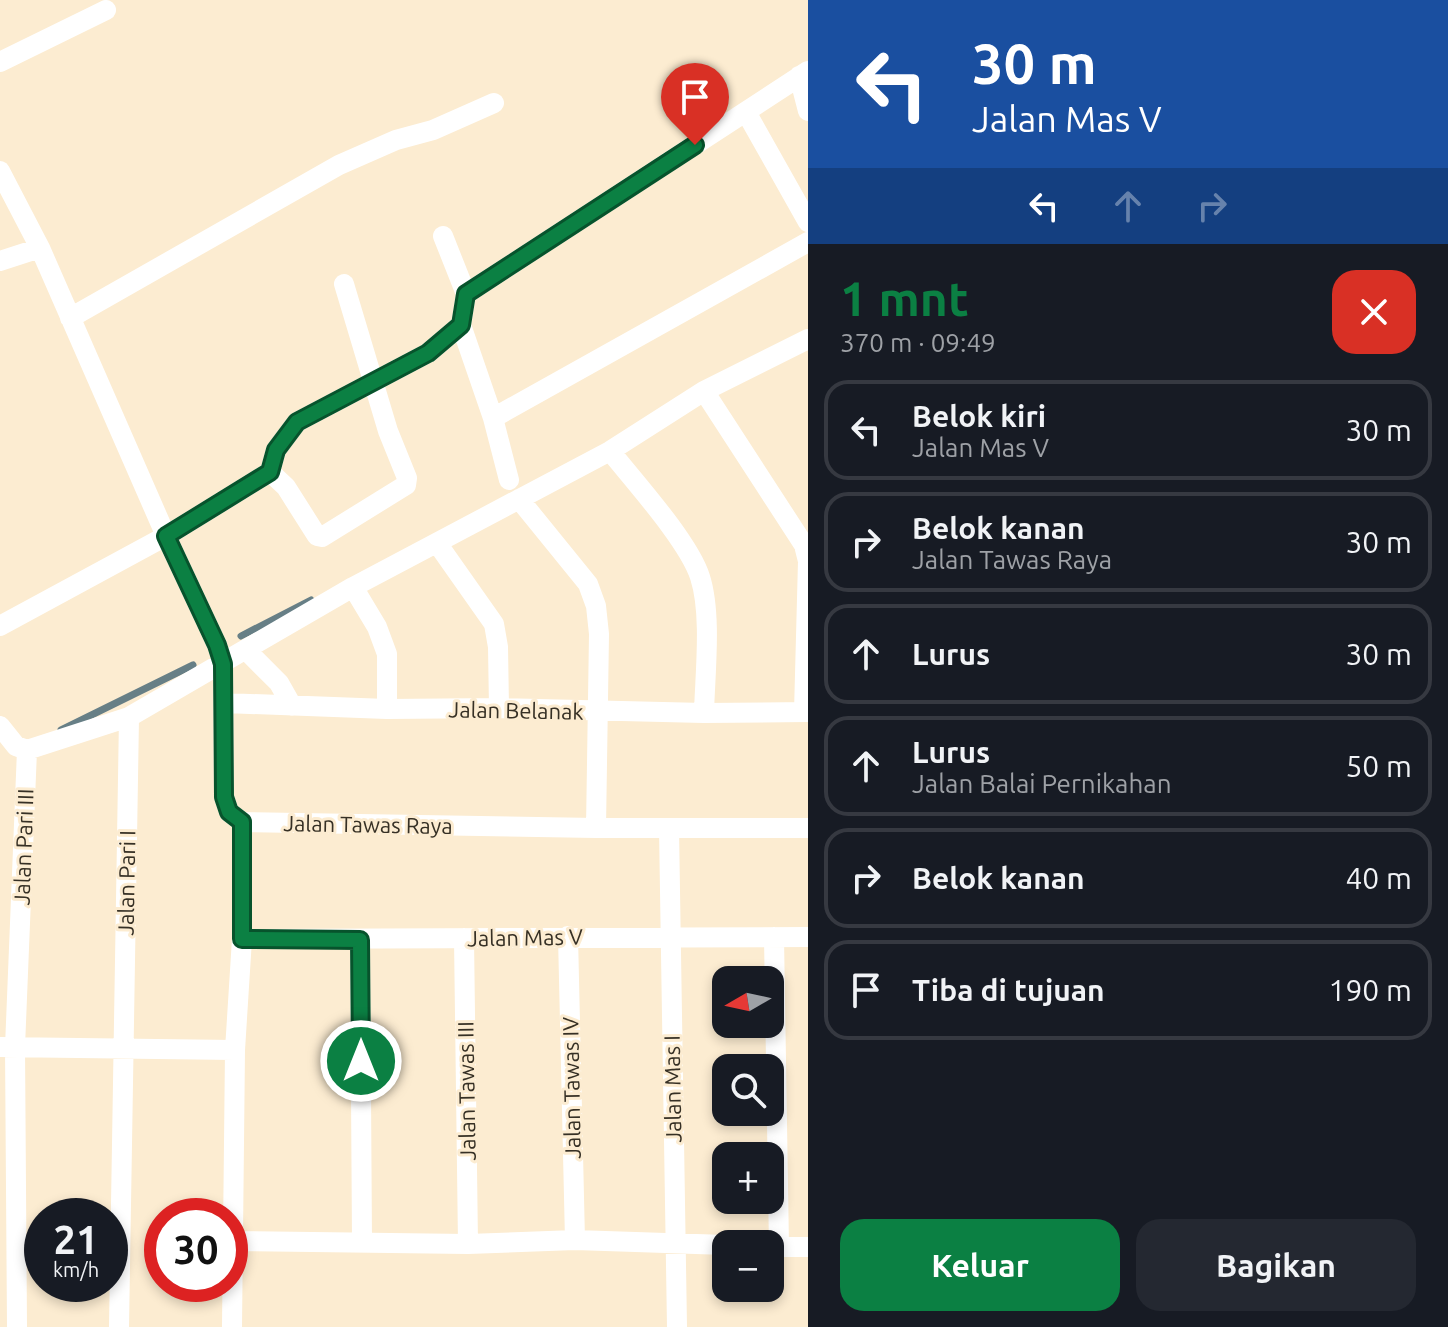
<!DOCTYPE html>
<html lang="id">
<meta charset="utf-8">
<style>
:root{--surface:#171b24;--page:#242831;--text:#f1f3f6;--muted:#9ea1a6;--line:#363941;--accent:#0b8043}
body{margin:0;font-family:Ubuntu,sans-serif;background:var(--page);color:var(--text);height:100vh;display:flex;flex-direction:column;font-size:30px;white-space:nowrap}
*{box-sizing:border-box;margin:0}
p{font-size:26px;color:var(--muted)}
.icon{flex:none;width:44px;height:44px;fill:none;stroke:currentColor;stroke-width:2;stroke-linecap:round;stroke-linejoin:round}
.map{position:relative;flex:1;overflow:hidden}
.side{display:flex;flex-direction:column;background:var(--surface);width:640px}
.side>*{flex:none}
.top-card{background:#1a4fa0;color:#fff;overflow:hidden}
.needle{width:52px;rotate:261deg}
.buttons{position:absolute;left:712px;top:966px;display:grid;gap:16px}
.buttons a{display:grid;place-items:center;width:72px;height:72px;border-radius:16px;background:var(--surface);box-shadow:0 4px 12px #0003;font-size:40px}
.speed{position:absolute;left:24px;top:1198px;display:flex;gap:16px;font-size:40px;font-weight:700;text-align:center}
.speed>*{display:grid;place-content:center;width:104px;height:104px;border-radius:50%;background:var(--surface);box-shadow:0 4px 12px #0003;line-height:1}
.speed small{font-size:20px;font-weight:400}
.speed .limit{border:12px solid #d22;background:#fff;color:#111}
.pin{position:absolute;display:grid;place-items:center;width:68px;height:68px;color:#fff;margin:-82px -34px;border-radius:50% 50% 50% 0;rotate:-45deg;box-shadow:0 0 8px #0007}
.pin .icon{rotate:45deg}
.me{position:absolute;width:88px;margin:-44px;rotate:0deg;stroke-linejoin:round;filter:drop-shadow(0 0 6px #0008)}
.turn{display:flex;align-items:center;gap:28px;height:168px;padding:0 32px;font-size:36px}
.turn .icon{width:104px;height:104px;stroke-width:2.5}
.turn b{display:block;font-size:56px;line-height:68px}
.lanes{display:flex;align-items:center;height:76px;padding:0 32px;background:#0003;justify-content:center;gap:40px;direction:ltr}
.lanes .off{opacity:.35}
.round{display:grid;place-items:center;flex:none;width:84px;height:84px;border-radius:24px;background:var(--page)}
.summary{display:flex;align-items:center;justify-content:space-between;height:136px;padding:0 32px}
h1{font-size:48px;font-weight:700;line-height:60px;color:var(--accent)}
.primary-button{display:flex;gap:16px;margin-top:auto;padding:16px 32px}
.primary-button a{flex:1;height:92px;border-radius:24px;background:var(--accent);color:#fff;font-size:32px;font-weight:700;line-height:92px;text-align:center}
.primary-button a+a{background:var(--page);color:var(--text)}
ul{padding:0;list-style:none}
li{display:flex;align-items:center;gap:24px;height:100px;margin:0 16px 12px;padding:0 16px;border:4px solid var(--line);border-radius:24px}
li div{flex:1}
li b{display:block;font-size:30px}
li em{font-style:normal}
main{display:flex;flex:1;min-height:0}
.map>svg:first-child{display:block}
</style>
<main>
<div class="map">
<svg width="808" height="1327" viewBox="0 0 808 1327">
<rect width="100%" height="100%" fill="#fcecd1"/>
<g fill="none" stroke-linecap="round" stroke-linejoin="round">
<path stroke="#677f86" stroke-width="7" d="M241 636 311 600
M61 730 193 665"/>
<path stroke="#fff" stroke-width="20" d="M0 62 106 10
M799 76 808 111
M746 112 808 222
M0 171 40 248 166 536 0 626
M443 236 466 294 461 325 493 418 509 480
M0 261 40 248
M466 294 808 71
M70 318 339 165 396 140 433 130 494 103
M704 391 804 545 808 561 804 712
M493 418 808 242
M610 451C635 482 689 542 700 577 712 614 705 674 704 713
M270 472 286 487 317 536 322 537 406 485 407 478 388 431 344 284
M519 499 588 584 596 606 599 634 596 828
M437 543 494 624 498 647 499 708
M353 587 377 627 387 654V709
M246 650 279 683 292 706
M225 703 387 709 499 708 704 713 808 712
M0 726 16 746 27 750 129 717 353 587 610 451 704 391 808 339
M242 822 229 812 224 797 223 664 217 645 166 536 270 472 276 450 297 422 428 353 461 325
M242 822 596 828H808
M669 828 677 1327
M568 936 575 1240
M774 937 779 1247
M464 938 468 1244
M242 939 808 937
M360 940 362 1242
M0 1047 235 1050
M235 1241 468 1244 575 1240 726 1245
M770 1247H808
M17 1327 15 1047 27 750
M119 1327 129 717
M232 1327 235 1050 242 939V822"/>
</g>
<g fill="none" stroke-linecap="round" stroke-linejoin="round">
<g stroke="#07532c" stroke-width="20">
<path id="route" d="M361 1061 360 940 242 939V822L229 812 224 797 223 664 217 645 166 536 270 472 276 450 297 422 428 353 461 325 466 294 695 145"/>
</g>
<use href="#route" stroke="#0b8043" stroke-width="14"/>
</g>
<g text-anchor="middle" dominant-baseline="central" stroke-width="6" stroke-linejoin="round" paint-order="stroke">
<g font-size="22" fill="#363025" stroke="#fcecd1">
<text transform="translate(516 710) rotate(1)">Jalan Belanak</text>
<text transform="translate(368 824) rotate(1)">Jalan Tawas Raya</text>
<text transform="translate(23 847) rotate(-88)">Jalan Pari III</text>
<text transform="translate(126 883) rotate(-89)">Jalan Pari I</text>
<text transform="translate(525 937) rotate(-1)">Jalan Mas V</text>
<text transform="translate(571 1088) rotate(-91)">Jalan Tawas IV</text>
<text transform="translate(672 1089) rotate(-91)">Jalan Mas I</text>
<text transform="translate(466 1091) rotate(-91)">Jalan Tawas III</text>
</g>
</g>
</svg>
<div class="buttons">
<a><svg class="needle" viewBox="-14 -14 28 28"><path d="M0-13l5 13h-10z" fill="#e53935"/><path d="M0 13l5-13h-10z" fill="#9ea1a6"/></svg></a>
<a><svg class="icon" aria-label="search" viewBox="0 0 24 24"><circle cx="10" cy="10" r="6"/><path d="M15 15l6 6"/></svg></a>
<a>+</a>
<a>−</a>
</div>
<div class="speed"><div>21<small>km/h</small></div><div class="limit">30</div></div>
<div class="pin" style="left:695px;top:145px;background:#d93025"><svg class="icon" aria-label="arrive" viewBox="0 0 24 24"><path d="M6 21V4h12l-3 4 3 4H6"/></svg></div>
<svg class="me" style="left:361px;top:1061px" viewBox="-20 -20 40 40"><circle r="17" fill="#0b8043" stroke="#fff" stroke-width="3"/><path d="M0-11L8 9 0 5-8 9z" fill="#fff"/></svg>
</div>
<section class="side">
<div class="top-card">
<div class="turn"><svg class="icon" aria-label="left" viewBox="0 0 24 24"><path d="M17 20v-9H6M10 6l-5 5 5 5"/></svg><div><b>30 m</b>Jalan Mas V</div></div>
<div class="lanes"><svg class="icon" aria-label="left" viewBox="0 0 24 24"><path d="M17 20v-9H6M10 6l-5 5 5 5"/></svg><svg class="icon off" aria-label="ahead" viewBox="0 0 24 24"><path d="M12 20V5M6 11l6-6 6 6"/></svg><svg class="icon off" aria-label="right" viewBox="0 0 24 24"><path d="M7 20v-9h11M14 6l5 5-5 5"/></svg></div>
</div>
<div class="summary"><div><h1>1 mnt</h1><p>370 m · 09:49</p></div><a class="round" style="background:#d93025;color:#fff"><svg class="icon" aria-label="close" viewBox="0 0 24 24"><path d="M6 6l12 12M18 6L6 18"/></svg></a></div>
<ul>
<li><svg class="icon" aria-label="left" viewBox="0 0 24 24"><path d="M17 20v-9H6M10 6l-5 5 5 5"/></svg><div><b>Belok kiri</b><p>Jalan Mas V</p></div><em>30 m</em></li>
<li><svg class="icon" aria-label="right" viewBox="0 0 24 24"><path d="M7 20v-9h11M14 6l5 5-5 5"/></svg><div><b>Belok kanan</b><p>Jalan Tawas Raya</p></div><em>30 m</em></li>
<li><svg class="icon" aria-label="ahead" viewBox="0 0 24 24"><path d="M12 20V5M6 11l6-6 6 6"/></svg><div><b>Lurus</b></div><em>30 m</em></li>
<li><svg class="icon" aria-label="ahead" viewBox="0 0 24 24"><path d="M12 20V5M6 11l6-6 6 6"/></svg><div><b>Lurus</b><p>Jalan Balai Pernikahan</p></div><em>50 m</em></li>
<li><svg class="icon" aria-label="right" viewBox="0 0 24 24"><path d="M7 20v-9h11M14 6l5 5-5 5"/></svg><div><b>Belok kanan</b></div><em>40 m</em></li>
<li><svg class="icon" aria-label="arrive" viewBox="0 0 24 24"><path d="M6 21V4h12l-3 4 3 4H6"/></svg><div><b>Tiba di tujuan</b></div><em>190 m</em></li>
</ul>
<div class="primary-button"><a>Keluar</a><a>Bagikan</a></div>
</section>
</main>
